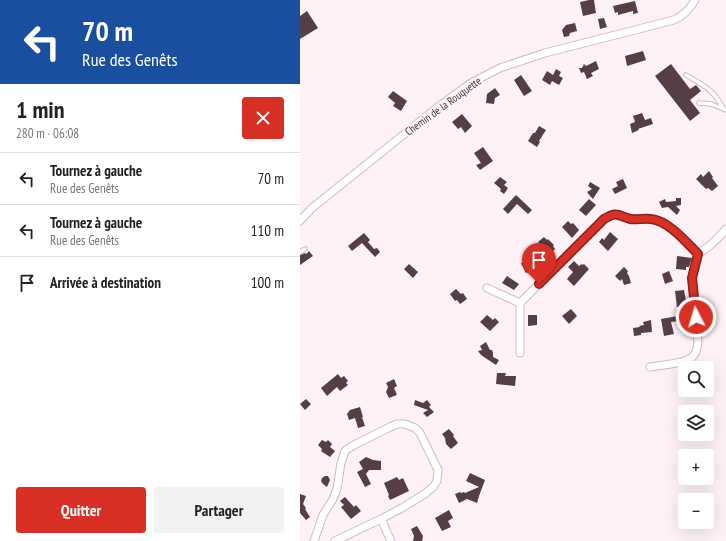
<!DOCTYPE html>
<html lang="fr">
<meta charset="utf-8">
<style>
:root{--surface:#fff;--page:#f2f2f2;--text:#222;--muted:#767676;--line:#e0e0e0;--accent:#d93025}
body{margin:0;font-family:"PT Sans Narrow",sans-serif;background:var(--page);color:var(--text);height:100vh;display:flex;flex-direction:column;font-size:15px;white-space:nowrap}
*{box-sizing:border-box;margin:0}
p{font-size:13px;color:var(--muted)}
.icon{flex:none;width:22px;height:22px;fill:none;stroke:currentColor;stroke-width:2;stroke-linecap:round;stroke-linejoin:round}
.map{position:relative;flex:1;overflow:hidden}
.panel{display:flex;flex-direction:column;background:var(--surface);width:300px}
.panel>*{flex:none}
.top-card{background:#1a4fa0;color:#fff;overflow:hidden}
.fabs{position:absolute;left:378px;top:361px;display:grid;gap:8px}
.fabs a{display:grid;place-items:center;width:36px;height:36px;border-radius:4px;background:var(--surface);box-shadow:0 4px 16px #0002;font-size:20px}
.pin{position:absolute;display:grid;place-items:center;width:34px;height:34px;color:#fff;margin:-41px -17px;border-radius:50% 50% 50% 0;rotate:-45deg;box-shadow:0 0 4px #0007}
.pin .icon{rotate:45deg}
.me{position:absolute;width:44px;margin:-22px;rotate:355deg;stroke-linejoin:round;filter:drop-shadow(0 0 3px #0008)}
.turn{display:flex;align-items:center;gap:14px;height:84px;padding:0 16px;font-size:18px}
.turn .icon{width:52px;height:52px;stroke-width:2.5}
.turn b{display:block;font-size:28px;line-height:34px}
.round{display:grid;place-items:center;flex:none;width:42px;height:42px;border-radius:4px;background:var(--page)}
.head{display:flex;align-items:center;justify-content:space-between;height:68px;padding:0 16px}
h1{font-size:24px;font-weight:800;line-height:30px}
.cta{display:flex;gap:8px;margin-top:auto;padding:8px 16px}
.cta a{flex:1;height:46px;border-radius:4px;background:var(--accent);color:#fff;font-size:16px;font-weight:800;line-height:46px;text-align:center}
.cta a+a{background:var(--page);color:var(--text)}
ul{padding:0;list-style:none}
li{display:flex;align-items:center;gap:12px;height:52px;padding:0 16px;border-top:1px solid var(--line)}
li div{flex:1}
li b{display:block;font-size:15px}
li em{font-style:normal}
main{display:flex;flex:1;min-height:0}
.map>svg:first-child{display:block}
</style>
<main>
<section class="panel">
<div class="top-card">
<div class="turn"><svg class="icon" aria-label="left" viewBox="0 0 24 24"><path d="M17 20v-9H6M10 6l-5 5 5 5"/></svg><div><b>70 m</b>Rue des Genêts</div></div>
</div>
<div class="head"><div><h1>1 min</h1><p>280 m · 06:08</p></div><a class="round" style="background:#d93025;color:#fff"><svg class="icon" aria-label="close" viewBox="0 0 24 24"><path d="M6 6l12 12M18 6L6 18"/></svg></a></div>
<ul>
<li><svg class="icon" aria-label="left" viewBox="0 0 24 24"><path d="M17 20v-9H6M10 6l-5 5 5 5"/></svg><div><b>Tournez à gauche</b><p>Rue des Genêts</p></div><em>70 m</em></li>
<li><svg class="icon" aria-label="left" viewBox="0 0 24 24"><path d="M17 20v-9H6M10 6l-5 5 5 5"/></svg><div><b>Tournez à gauche</b><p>Rue des Genêts</p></div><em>110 m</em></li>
<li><svg class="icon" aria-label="arrive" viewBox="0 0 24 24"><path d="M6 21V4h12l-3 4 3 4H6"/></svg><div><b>Arrivée à destination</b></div><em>100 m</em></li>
</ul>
<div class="cta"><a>Quitter</a><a>Partager</a></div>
</section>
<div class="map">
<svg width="426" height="541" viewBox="0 0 426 541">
<rect width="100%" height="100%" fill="#fef2f7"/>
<path fill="#553e48" d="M289 0H294L296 13 283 16 280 2Z
M335 1 338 13 333 14V11L318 15V12L315 13 313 6Z
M7 11 18 28 0 39V16Z
M304 18 307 27 300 29 298 19Z
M275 23 277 31 270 33 269 36 264 37 262 30 266 25Z
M343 51 346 60 327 66 325 56Z
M296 61 299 69 291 73 293 76 287 79 284 72 281 73 279 68H282L284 64 286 66Z
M371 64 390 89 396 85 401 91 390 100 400 113 390 121 355 76Z
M256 69 261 72 259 76 263 78 259 85 252 81 250 85 242 80 247 71 253 75Z
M221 75 232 91 224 96 214 80Z
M195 88 200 95 195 98 194 104 186 103 187 94Z
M93 91 107 101 101 111 93 106 95 103 88 97Z
M342 113 345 120 351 118 353 124 338 129 339 130 332 133 330 124 335 122 333 116Z
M162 114 172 126 165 133 161 127 158 129 152 122Z
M239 126 246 130 239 141 240 142 237 147 228 141 233 133H235Z
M183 147 193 161 180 170 176 165 181 163 174 153Z
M409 171 413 177 412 178 418 186 412 191 408 188 406 189 396 179 401 174 403 177Z
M200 177 207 182 204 185 208 188 204 194 200 191 201 189 194 183Z
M323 179 327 188 315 194 312 189 318 186 316 182Z
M290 182 300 188 293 199 290 196 287 192 292 189 288 186Z
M216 195 232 210 228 214 217 204 208 214 203 209Z
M376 198H381V205L376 206 380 210 377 215 368 207 362 208 359 202 365 199 366 202 376 201Z
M289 199 296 205 286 216 279 210Z
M268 221 271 224 273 223 279 230 272 238 262 227Z
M310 232 318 239 308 251 299 242 302 238 304 240Z
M64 233 70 240 68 242 74 249 77 248 80 252 75 257 62 243 52 251 48 246Z
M244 237 247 240 248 239 254 245 253 246 255 249 250 254 238 242Z
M9 251 13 256 0 265V255L5 253 6 254Z
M377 256 392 258 389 267H386V270L376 269Z
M235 257 239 267 226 273 221 263Z
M274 261 279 266 282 264V265L284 264 289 269 274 286 267 279 273 272 268 267Z
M109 264 118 272 113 278 104 269Z
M324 267 328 271 327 273 329 276 331 283 324 285 322 279 320 281 315 276Z
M369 271 373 281 365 284 362 274Z
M207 276 219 284 214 290 202 283Z
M156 289 161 294 163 293 167 299 160 304 157 300 155 301 150 294Z
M384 290 387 306 377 307 375 291Z
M271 309 277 316 269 324 262 316Z
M187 315 193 320 195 318 199 322 190 331 180 322Z
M228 315H237V325L228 326Z
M378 316 379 321 371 322 374 334 364 336 361 319Z
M351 320 352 332 341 333V335L334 336 333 328 340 327 339 326 344 325 343 322Z
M186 342 190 350H192L193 353V357L199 360 196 365 181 355 178 351 182 350 180 346Z
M197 373H206L205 376H216L215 386 196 384Z
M38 374 41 378 44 376 48 381 46 383 48 385 40 391 37 387 27 396 21 388Z
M94 379 97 386 94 388 97 395 89 398 86 392 88 387 86 383Z
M6 399 11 404 5 410 0 404Z
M115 400 123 403 127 400 131 405 129 407 134 412 127 417 123 413 128 410 114 405Z
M60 407 63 417H62L65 426 58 428 55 418 49 420 47 414 50 410Z
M149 429 154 435 153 436 158 443 151 449 146 444 145 438 142 434Z
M22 440 26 442 28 440 32 444 30 447 35 451 30 457 21 451 22 449 18 445Z
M66 457 73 460 81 461V470H69L66 474 71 484 65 487 57 472 63 469 59 462Z
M170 473 185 480 179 496 177 503 167 499 159 503 155 494 160 492 161 493 164 492 165 493 179 487 166 481Z
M25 476H28L30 480 27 487 23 484 21 481 22 478Z
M97 477 99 480 103 478 109 491 90 500 88 496 89 495 84 483Z
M0 494 6 496 3 504 6 508 5 509 10 517 6 520 0 513Z
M45 497 54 507 56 505 61 511 51 519 41 507 44 505 40 501Z
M149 510 153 518 148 521 151 527 142 531 135 518Z
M117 526 123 536 122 541H113L114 536 111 529Z"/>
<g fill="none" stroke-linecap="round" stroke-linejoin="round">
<g stroke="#d4b7c3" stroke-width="5.5">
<path id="service" d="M386 75C404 86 412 88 423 108
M399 103 411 104 426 110
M0 252 5 249"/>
</g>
<g stroke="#d4b7c3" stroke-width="9">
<path id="minor" d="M0 221 12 208 138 107 171 83 200 68 245 53 374 20C383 16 390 9 395 0
M187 288 220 303V353
M220 303 304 219C317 211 317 215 330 218 337 220 344 218 351 219 369 221 386 242 398 254 409 247 418 239 426 229
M350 367C361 365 388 364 394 355 397 352 397 347 398 343L392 278 398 254
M81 519 91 541
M14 541 23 515 33 499 37 489 41 463 45 451 52 446 90 427 97 424H105L115 428 120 433 138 470 137 481 134 486 126 493 102 508 81 519 35 541"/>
</g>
<use href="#service" stroke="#fff" stroke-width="3.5"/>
<use href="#minor" stroke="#fff" stroke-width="7"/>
</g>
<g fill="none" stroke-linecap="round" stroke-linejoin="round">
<g stroke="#8d1f18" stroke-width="10">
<path id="route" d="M239 284 304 219C317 211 317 215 330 219 337 220 344 218 351 219 369 221 386 242 398 254L392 278 396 317"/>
</g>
<use href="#route" stroke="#d93025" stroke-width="7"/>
</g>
<g text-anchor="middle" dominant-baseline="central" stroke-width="4" stroke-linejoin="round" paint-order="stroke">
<g font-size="11" fill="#43373c" stroke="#fef2f7">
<text transform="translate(143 106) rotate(-36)">Chemin de la Rouquette</text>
</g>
</g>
</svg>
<div class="fabs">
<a><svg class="icon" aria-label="search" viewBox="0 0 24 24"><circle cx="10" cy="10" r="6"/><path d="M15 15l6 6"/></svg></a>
<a><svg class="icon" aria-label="layers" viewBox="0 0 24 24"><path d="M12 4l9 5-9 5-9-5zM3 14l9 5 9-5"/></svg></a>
<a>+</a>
<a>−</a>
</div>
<div class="pin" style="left:239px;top:284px;background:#d93025"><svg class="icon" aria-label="arrive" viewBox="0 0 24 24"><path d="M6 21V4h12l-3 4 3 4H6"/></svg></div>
<svg class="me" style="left:396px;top:317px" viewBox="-20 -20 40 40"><circle r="17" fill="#d93025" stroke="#fff" stroke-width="3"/><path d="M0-11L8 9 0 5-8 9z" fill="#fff"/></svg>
</div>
</main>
